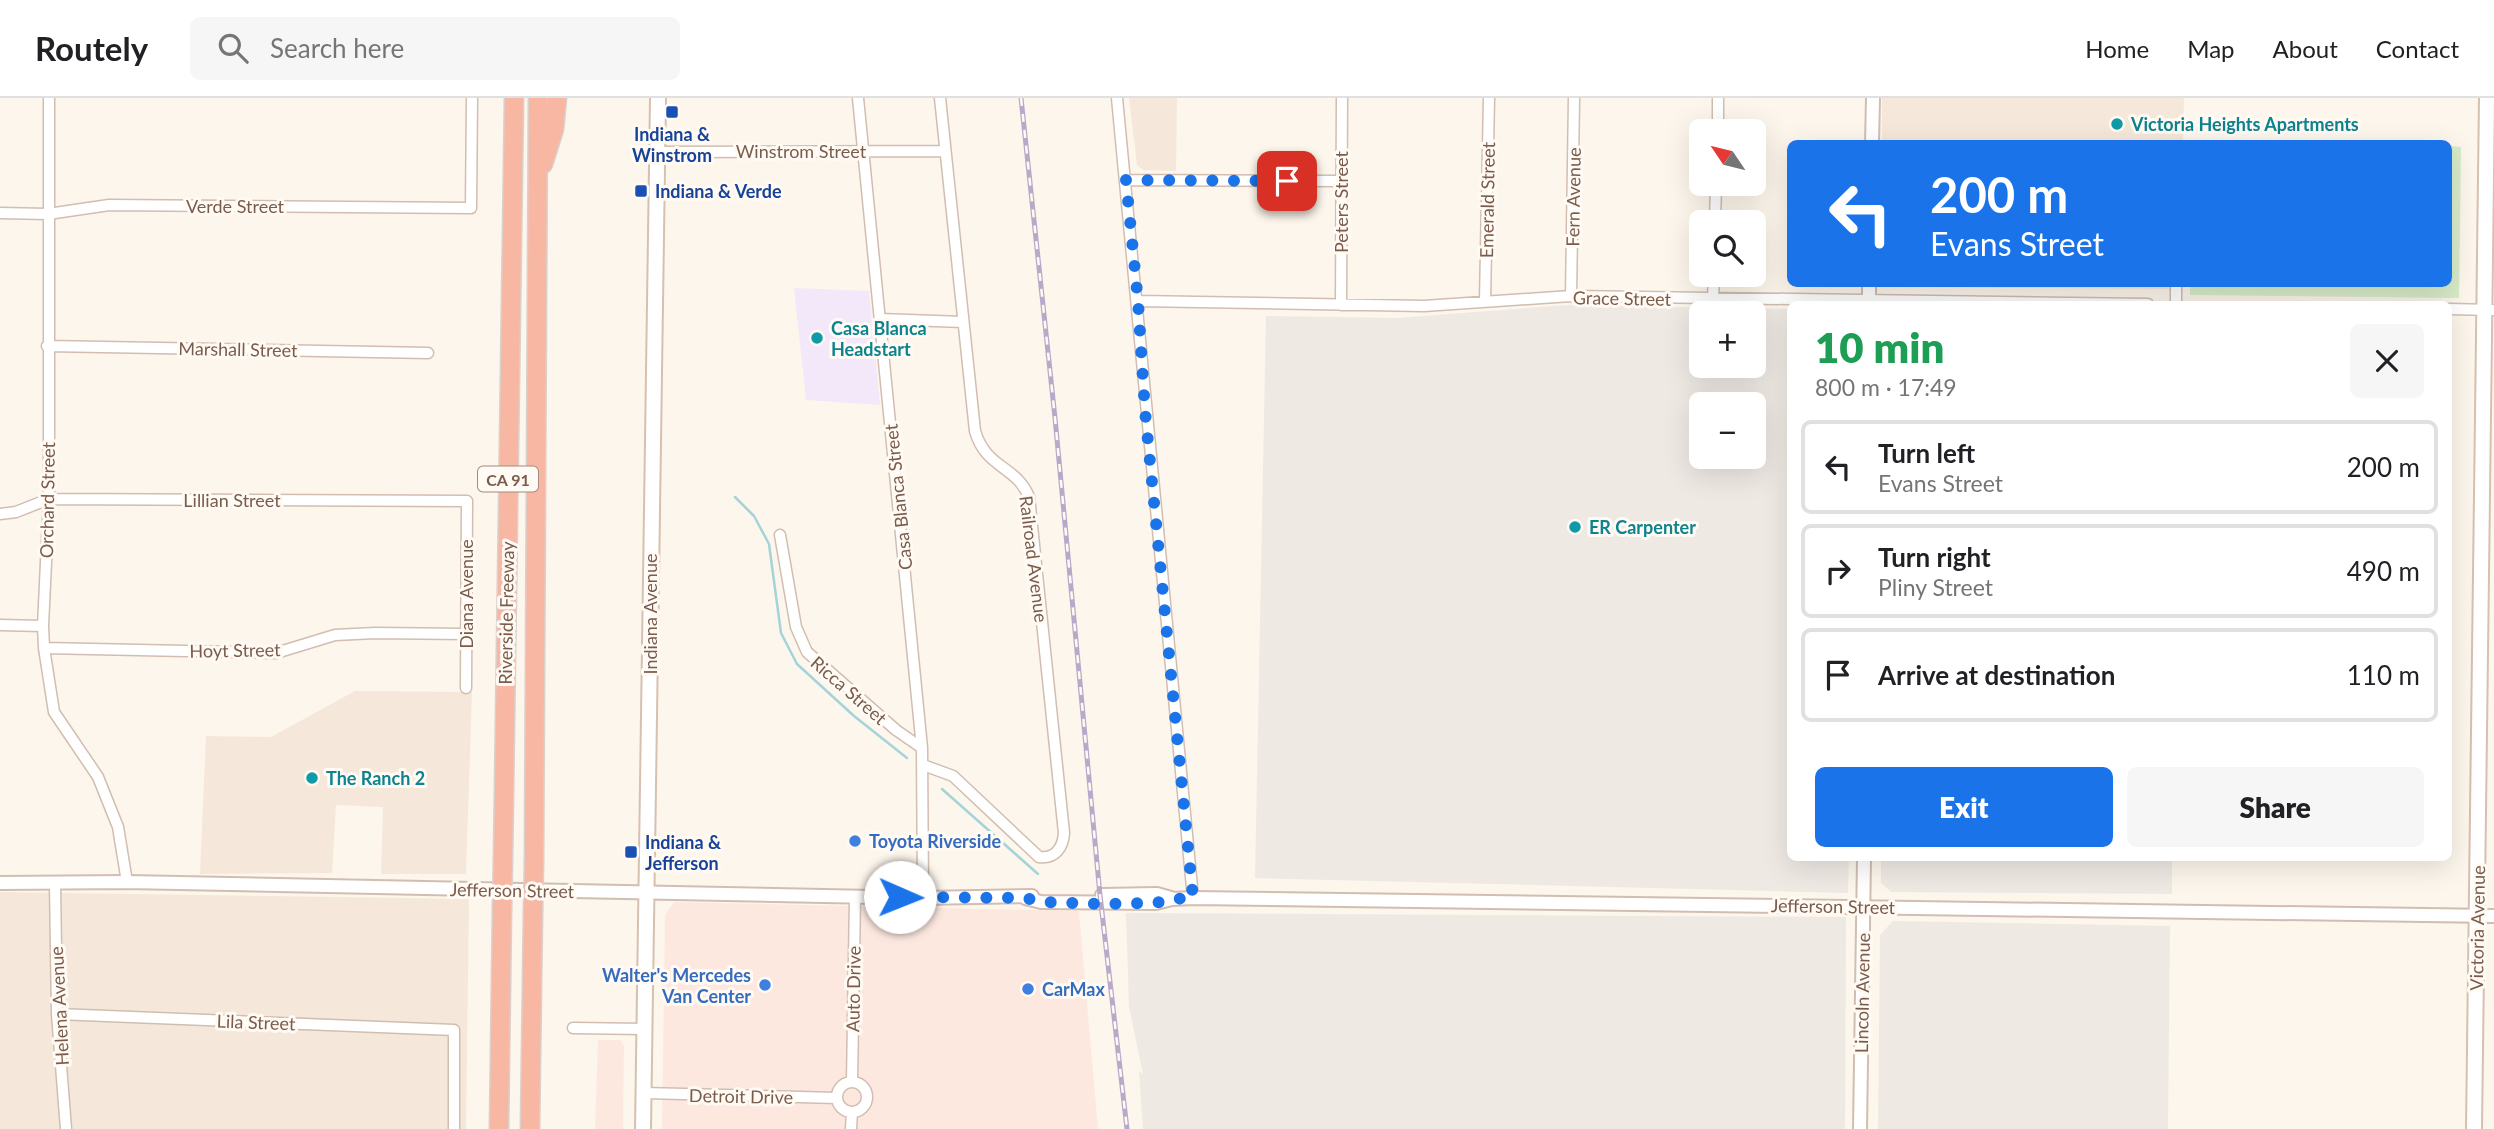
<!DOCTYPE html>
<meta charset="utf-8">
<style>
:root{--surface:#fff;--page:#f6f6f6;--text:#202124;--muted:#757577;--line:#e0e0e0;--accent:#1a73e8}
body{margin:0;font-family:Lato,sans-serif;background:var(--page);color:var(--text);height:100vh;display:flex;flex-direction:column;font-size:26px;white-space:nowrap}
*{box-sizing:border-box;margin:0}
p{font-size:23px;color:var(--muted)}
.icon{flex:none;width:38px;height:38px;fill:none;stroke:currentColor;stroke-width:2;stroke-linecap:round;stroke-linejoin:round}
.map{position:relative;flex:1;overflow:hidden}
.sheet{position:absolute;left:1787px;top:203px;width:665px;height:560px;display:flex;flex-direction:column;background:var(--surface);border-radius:10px;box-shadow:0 7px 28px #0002}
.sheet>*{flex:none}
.hud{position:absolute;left:1787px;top:42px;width:665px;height:147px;border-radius:10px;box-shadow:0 7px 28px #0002;background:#1a73e8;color:#fff;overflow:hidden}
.needle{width:46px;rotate:305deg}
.tools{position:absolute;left:1689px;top:21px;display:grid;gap:14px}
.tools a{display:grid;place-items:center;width:77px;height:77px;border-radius:10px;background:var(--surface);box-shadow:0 7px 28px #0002;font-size:35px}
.pin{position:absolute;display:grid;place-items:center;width:60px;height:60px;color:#fff;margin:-30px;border-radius:14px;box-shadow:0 4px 10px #0006}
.me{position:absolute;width:77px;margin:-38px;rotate:91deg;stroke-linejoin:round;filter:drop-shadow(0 0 5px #0008)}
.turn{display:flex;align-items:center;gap:24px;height:147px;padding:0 28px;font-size:32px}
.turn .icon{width:91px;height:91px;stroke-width:2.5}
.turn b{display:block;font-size:49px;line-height:60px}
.round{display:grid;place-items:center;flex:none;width:74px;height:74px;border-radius:10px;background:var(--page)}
.headline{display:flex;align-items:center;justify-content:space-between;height:119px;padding:0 28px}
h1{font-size:42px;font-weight:800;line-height:52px;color:#1e9e55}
.button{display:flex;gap:14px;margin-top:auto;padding:14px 28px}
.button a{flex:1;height:80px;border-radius:10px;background:var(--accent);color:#fff;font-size:28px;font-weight:800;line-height:80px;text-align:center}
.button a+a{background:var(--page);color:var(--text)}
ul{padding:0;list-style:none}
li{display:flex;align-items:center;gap:21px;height:94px;margin:0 14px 10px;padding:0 14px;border:4px solid var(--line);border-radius:10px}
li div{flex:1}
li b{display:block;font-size:26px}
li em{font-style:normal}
header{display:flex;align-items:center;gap:42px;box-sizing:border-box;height:98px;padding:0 35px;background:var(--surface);border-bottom:2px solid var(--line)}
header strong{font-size:33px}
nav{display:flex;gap:38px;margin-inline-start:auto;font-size:24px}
.search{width:490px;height:63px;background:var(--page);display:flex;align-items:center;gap:18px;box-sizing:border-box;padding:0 24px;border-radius:10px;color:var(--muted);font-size:26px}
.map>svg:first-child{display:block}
</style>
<header>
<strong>Routely</strong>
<div class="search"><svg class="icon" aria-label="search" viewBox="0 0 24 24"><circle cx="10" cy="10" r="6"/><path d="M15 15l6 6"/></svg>Search here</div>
<nav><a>Home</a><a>Map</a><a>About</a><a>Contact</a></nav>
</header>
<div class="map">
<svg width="2494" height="1031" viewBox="0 0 2494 1031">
<rect width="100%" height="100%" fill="#fdf6ec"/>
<path fill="#f5e8da" d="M1129 0H1177L1176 73 1143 72 1137 67Z
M1882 0H2184L2183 45H1882Z
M1880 186H2182L2181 191 1880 189Z
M355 593 472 594 466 776H381L383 709 336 707 332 775 200 776 206 638 271 639Z
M0 794 469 801 466 1031H0Z"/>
<path fill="#fde8e0" d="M674 804 1079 813 1098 1031H662L665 817Z
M598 942H620L624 948 623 1031H595Z"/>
<path fill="#efe9e4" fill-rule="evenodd" d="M1568 207 1790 211V760H1849L1848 795 1255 780 1266 218 1396 220ZM1701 215H1754V268H1701ZM1701 306H1754V359H1701Z
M1881 760H2172V796L1891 794 1881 785Z
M1126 815 1846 819 1845 1031H1143L1139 973 1143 976 1129 909Z
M1893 823 2170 828 2168 1031H1878L1880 837Z"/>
<path fill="#f3e8fa" d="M794 190 869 193 880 307 806 302Z"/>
<path fill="#d8ecc9" d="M2448 48 2461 49 2459 200 2190 197V186H2448Z"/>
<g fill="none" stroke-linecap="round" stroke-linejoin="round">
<path stroke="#a5d3da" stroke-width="2.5" d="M735 399 754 418 769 446 781 535 797 566 854 618 907 660
M942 691 1038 776"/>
<g stroke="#d1beb0" stroke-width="13">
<path id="minor" d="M49 0V401L43 528 44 550 54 614 98 679 118 729 127 784
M858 0 922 650 923 800
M1117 0 1193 800
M1718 33V0
M657 54 945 53
M1126 82 1341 83
M0 115 48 116 109 107 471 110 472 0
M1715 124 1716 86
M2176 186V206
M1571 198 1574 0
M1713 201 1714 177
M1138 203 1424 208 1571 198 2148 206
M1485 203 1489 0
M1341 207 1342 0
M2448 211 2494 212
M880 221 963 224
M47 248 428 255
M0 416 16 414 49 401 467 403 466 590
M780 437 796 529 807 554 896 632 922 650
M0 527 43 528
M44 550 276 555 335 537 375 535 465 536
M923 667 953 678 1039 759C1055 761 1063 750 1064 735L1029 399C1016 367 986 371 975 333L940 0
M55 786 57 916 66 1031
M57 916 454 932V1031
M573 930 645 931
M852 984 855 798
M837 999a15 15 0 1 1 30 0a15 15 0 1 1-30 0Z
M644 995 837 1000
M851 1031 852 1014"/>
</g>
<g stroke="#d1beb0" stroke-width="16">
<path id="tertiary" d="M1872 46 1873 0
M1869 206V186
M0 785 127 784 923 800 1032 798
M1102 797 1157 796 1171 800
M1025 800 1041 804 1156 805 1172 801 1193 800 2494 818
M1860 1031 1864 760"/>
</g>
<g stroke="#d6c0b0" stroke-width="18">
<path id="secondary" d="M643 1031 658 0
M2474 1031 2487 0"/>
</g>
<g stroke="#dad1cd" stroke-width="21">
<path id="motorway" d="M543 66 554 31 557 0
M503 762 514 0
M534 764 538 0
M499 1031 502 811
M530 1031 533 814"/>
</g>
<use href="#minor" stroke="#fff" stroke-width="10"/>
<use href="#tertiary" stroke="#fff" stroke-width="12"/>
<use href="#secondary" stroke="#fff" stroke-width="14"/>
<use href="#motorway" stroke="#f7b7a3" stroke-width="18"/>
<g stroke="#b9a8c9" stroke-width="5">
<path id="rail" d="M1021 0 1055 320 1100 797 1127 1031"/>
</g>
<use href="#rail" stroke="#fffaf3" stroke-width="2.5" stroke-dasharray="8" stroke-linecap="butt"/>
<g stroke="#dad1cd" stroke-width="21" stroke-linecap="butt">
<path id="motorway-bridge" d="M502 811 503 762
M533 814 534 764"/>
</g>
<use href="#motorway-bridge" stroke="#f7b7a3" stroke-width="18"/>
</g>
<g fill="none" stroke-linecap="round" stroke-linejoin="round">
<path stroke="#1a73e8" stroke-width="12" stroke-dasharray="0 21.6" d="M900 799 1025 800 1041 804 1101 806 1156 805 1172 801 1193 800 1145 313 1138 203 1126 82 1287 83"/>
</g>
<g fill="#1a4fb4" stroke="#fffaf3" stroke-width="2.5">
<rect x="665" y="7" width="14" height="14" rx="3.5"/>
<rect x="634" y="86" width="14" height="14" rx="3.5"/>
<rect x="624" y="747" width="14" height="14" rx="3.5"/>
</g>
<g fill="#0f9aa8" stroke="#fffaf3" stroke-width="2.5">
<circle cx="2117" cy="26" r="7"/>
<circle cx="817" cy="240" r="7"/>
<circle cx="1575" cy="429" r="7"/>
<circle cx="312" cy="680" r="7"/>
</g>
<g fill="#3f7fe0" stroke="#fffaf3" stroke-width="2.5">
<circle cx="855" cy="743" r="7"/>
<circle cx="765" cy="887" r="7"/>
<circle cx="1028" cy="891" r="7"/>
</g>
<g text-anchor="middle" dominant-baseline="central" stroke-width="6" stroke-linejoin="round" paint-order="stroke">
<rect fill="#fffaf3" stroke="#a28b7f" stroke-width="2" x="478" y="368.5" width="60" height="25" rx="5"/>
<g font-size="16" font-weight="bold" fill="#7a5c4d">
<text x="508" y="381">CA 91</text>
</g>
<g font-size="18" font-weight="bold" fill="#0d838f" stroke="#fffaf3" text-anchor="start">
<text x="2131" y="26">Victoria Heights Apartments</text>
<text x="831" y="230">Casa Blanca<tspan x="831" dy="21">Headstart</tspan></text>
<text x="1589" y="429">ER Carpenter</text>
<text x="326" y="680">The Ranch 2</text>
</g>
<g font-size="18" font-weight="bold" fill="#164399" stroke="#fffaf3" text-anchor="start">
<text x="672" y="36" text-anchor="middle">Indiana &amp;<tspan x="672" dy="21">Winstrom</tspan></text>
<text x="655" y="93">Indiana &amp; Verde</text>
<text x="645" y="744">Indiana &amp;<tspan x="645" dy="21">Jefferson</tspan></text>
</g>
<g font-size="18" fill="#7a5c4d" stroke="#fffaf3">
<text x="801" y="53">Winstrom Street</text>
<text transform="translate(1573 99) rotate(-89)">Fern Avenue</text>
<text transform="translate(1487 102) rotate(-89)">Emerald Street</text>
<text transform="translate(1341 104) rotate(-90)">Peters Street</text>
<text x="235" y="108">Verde Street</text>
<text transform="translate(1622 200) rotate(1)">Grace Street</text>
<text transform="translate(238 251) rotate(1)">Marshall Street</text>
<text transform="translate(898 399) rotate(-96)">Casa Blanca Street</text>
<text transform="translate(47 402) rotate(-89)">Orchard Street</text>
<text x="232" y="402">Lillian Street</text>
<text transform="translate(1034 461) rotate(83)">Railroad Avenue</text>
<text transform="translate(466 496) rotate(-90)">Diana Avenue</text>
<text transform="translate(506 515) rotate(-89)">Riverside Freeway</text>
<text transform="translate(650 516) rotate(-90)">Indiana Avenue</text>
<text transform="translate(235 552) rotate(-1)">Hoyt Street</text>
<text transform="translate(849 592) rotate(41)">Ricca Street</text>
<text transform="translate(512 792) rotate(1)">Jefferson Street</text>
<text transform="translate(1833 808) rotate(1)">Jefferson Street</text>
<text transform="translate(2477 830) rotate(-89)">Victoria Avenue</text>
<text transform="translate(853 891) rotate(-89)">Auto Drive</text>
<text transform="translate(1862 895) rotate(-89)">Lincoln Avenue</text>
<text transform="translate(59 908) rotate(-93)">Helena Avenue</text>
<text transform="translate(256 924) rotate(2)">Lila Street</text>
<text transform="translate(741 998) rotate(1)">Detroit Drive</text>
</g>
<g font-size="18" font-weight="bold" fill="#366cbe" stroke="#fffaf3" text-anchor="start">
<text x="869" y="743">Toyota Riverside</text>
<text x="751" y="877" text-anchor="end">Walter's Mercedes<tspan x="751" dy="21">Van Center</tspan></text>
<text x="1042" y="891">CarMax</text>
</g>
</g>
</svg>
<div class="tools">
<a><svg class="needle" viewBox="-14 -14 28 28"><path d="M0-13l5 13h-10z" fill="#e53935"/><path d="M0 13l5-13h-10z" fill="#757577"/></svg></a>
<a><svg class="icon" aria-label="search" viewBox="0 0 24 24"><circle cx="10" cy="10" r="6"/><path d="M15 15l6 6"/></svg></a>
<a>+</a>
<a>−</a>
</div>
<div class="pin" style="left:1287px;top:83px;background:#d93025"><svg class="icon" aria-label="arrive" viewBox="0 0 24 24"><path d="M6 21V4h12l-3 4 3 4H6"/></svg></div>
<svg class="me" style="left:900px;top:799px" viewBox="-20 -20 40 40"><circle r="19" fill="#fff"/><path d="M0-13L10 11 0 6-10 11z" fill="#1a73e8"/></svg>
<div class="hud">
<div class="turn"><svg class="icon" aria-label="left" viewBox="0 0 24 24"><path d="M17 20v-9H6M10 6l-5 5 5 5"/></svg><div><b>200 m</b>Evans Street</div></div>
</div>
<section class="sheet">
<div class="headline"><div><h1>10 min</h1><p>800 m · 17:49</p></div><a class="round"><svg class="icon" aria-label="close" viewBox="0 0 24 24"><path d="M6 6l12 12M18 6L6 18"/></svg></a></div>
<ul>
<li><svg class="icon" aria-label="left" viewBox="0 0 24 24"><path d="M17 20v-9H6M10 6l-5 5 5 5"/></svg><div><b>Turn left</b><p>Evans Street</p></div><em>200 m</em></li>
<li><svg class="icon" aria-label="right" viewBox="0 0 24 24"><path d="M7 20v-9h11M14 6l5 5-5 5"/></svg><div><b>Turn right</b><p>Pliny Street</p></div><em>490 m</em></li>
<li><svg class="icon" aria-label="arrive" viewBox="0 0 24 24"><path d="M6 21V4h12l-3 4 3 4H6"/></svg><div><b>Arrive at destination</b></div><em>110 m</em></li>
</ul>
<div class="button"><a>Exit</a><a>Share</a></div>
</section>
</div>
